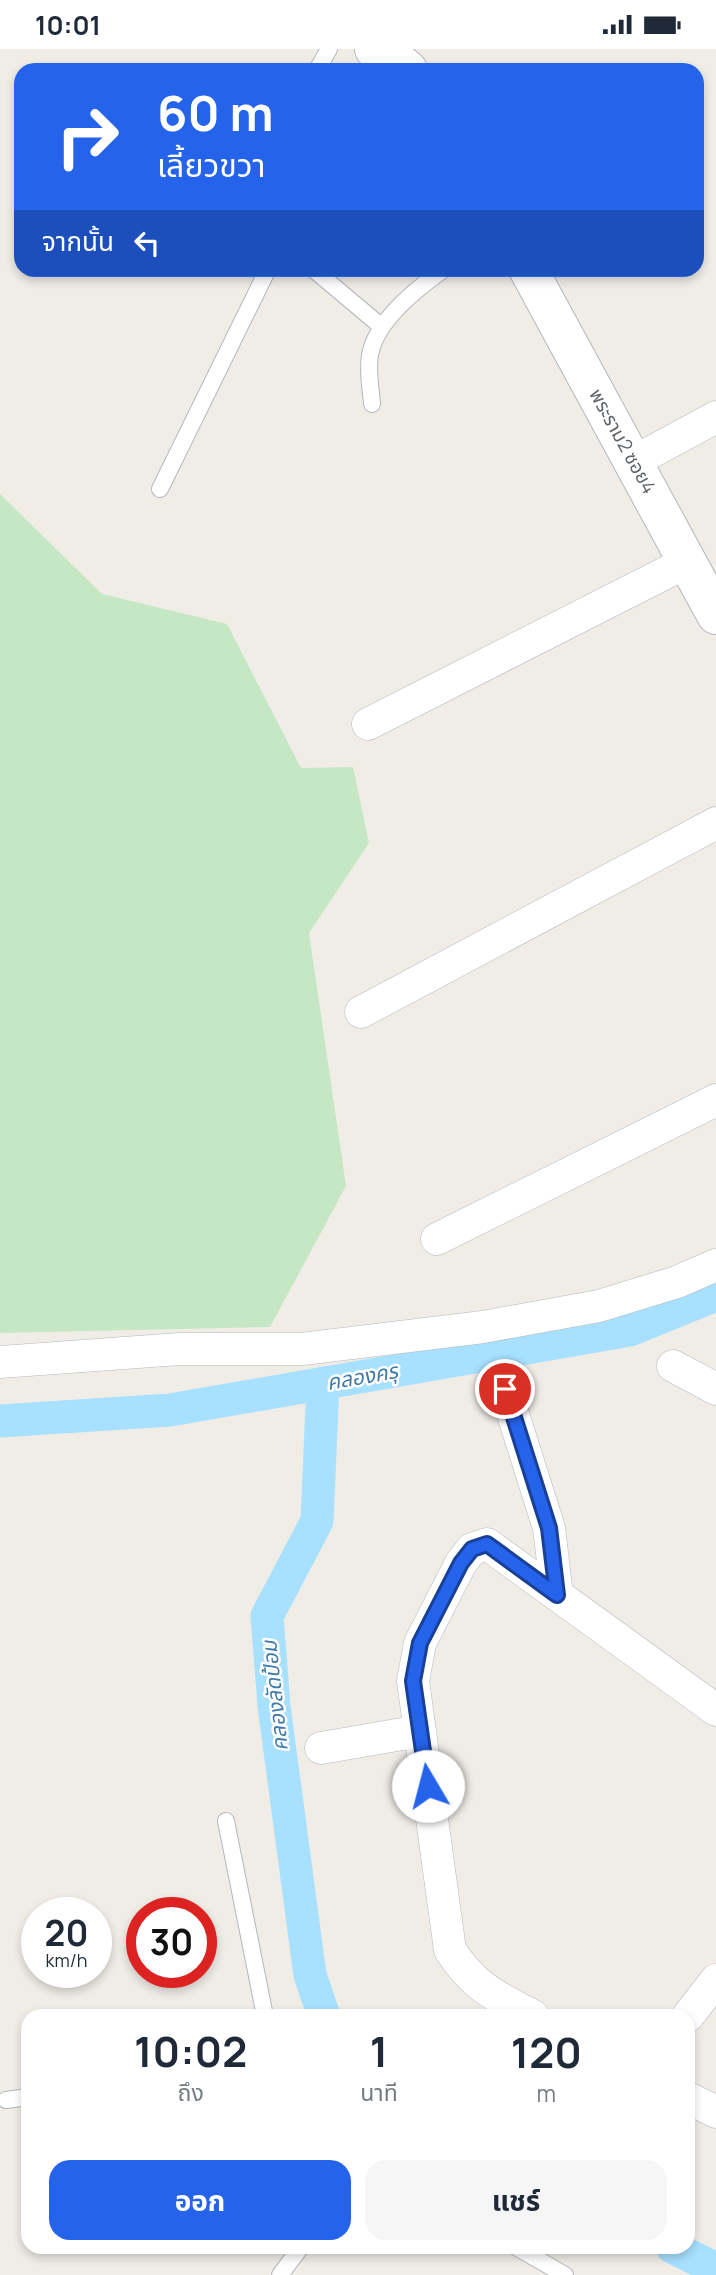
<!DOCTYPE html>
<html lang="th">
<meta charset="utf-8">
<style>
:root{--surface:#fff;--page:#f6f6f7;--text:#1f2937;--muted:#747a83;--accent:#2563eb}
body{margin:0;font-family:Manrope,"Noto Sans Thai",sans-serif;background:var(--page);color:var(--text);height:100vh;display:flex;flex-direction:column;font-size:26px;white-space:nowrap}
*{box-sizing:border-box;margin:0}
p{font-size:23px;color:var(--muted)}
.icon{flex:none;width:38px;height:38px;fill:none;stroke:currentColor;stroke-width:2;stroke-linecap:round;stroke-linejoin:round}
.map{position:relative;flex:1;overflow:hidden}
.panel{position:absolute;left:21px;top:1960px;width:674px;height:245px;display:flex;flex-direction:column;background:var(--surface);border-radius:21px;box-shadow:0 4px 10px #0003}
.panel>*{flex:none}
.guide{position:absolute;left:14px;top:14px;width:690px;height:214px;border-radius:21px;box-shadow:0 4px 10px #0003;background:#2563eb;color:#fff;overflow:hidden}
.speed{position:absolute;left:21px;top:1848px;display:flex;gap:14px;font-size:35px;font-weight:700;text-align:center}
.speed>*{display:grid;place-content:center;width:91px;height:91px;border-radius:50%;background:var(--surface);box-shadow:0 4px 10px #0003;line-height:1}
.speed small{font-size:18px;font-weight:400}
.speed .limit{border:10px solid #d22;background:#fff;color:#111}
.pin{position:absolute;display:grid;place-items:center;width:60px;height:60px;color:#fff;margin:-30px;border:4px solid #fff;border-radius:50%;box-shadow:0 2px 7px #0007}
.me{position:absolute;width:77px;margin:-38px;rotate:352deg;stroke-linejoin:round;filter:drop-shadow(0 0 5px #0008)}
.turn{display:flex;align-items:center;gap:24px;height:147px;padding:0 28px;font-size:32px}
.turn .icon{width:91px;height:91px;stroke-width:2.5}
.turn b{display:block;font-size:49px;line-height:60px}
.then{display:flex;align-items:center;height:66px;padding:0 28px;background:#0003;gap:14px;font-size:26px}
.eta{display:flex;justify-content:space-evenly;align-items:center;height:119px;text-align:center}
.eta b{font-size:42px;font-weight:700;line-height:49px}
.action{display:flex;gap:14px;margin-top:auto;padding:14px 28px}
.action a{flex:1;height:80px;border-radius:21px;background:var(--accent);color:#fff;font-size:28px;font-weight:700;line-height:80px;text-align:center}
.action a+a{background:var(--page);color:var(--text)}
.status{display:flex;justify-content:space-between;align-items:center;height:49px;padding:0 35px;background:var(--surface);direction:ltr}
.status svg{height:19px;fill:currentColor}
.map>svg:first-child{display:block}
</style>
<div class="status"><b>10:01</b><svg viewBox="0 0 49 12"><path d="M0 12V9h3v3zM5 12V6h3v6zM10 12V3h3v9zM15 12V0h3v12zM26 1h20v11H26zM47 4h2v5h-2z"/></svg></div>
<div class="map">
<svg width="716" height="2226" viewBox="0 0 716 2226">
<rect width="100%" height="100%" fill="#f0ede7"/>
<path fill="#c6e7c4" d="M0 445 102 545 227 575 301 719 353 718 369 794 309 884 346 1137 270 1278 0 1284Z"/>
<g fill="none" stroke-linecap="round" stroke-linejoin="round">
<path stroke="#a8e0ff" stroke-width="33" d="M323 1334 317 1472 267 1567 274 1657 310 1926 324 1967
M0 1372 170 1361 630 1281 716 1246
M672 2198 716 2220"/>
<g stroke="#b4b8bb" stroke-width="18">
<path id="service" d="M317 21 329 0
M313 220 382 278
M372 355C371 340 367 321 370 306 376 271 418 239 444 220
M160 440 268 220
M226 1772 265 1967
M6 2051 28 2048
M516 2198 565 2226
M280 2226 301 2198"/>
</g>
<g stroke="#b4b8bb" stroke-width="33">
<path id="minor" d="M635 412 716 368
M368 675 689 512
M361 963 716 774
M437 1190 716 1051
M0 1313 179 1300H302L483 1278 599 1257 677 1233 716 1216
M673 1317 716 1340
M505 1340 549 1479 557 1546
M321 1699 420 1682
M533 1967C495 1947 474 1938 450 1901L413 1632 420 1594 461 1514 472 1500 487 1495 716 1661
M688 1967 716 1931
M688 2049 716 2063"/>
</g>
<g stroke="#b4b8bb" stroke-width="40">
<path id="tertiary" d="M374 0 388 4 408 21
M528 220 716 566"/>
</g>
<use href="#service" stroke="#fff" stroke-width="16"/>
<use href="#minor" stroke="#fff" stroke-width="32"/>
<use href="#tertiary" stroke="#fff" stroke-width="38"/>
</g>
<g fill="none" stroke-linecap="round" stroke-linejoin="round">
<g stroke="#184099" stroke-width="18">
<path id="route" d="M428 1737 413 1632 420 1594 461 1514 472 1500 487 1495 557 1546 549 1479 505 1340"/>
</g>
<use href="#route" stroke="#2563eb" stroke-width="12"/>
</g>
<g text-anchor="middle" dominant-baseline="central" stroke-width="5" stroke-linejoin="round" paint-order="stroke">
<g font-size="19" fill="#5e6367" stroke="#fff">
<text transform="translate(623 392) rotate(61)">พระราม2 ซอย4</text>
</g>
<g font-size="21" font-style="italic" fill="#417ba9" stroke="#fff">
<text transform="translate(362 1327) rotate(-10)">คลองครุ</text>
<text transform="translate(274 1647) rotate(-96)">คลองลัดป้อม</text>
</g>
</g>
</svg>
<div class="speed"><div>20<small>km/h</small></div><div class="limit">30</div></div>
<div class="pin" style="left:505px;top:1340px;background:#d93025"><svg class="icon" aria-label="arrive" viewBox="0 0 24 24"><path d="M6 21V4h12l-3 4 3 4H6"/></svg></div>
<svg class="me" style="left:428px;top:1737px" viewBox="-20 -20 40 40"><circle r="19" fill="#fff"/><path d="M0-13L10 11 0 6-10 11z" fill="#2563eb"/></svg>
<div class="guide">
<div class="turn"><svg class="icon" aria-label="right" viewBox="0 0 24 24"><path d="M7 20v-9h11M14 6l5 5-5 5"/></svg><div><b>60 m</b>เลี้ยวขวา</div></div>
<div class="then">จากนั้น<svg class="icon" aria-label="left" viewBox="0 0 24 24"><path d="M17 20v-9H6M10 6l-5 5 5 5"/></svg></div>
</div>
<section class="panel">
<div class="eta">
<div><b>10:02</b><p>ถึง</p></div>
<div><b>1</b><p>นาที</p></div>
<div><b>120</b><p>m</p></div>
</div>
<div class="action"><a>ออก</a><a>แชร์</a></div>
</section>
</div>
